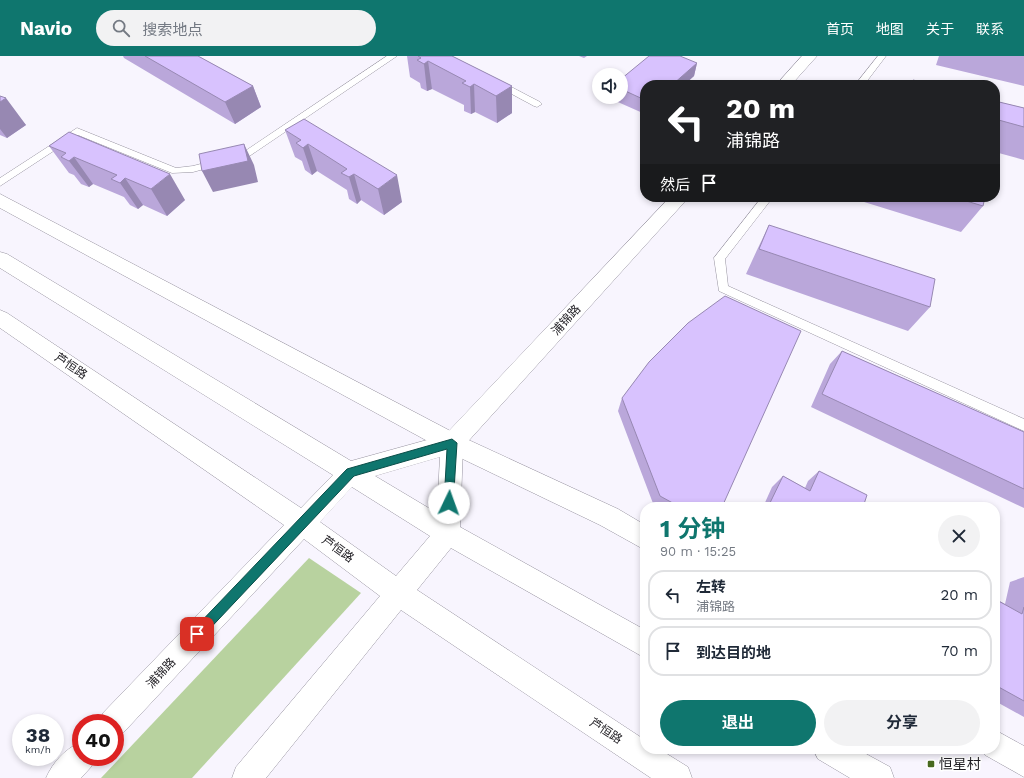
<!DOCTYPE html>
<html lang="zh">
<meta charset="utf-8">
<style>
:root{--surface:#fff;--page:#f2f2f3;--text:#1f2937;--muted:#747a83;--line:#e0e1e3;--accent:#0f766e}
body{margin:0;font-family:"Work Sans","Noto Sans SC",sans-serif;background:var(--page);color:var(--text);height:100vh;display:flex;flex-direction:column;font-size:15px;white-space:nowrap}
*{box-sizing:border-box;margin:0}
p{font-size:13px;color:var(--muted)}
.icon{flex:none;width:22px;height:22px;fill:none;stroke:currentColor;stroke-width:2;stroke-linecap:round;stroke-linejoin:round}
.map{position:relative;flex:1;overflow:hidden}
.side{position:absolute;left:640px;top:446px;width:360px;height:252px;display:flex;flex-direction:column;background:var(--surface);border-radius:16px;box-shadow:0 2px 6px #0003}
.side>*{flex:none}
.hud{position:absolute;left:640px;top:24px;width:360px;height:122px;border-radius:16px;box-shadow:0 2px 6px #0003;background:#202124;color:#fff;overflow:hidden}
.buttons{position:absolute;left:592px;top:12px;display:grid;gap:8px}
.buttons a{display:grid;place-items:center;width:36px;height:36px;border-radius:50%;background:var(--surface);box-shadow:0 2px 6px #0003;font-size:20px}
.speed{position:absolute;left:12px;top:658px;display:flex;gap:8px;font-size:20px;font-weight:700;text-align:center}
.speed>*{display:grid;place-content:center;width:52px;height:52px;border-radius:50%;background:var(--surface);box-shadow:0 2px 6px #0003;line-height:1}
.speed small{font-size:10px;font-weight:400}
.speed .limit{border:6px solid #d22;background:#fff;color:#111}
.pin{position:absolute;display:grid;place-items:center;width:34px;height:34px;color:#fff;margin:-17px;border-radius:8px;box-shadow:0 2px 6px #0006}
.me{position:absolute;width:44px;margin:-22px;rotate:3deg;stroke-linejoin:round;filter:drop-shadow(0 0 3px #0008)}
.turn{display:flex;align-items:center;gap:14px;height:84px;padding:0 20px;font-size:18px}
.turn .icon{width:52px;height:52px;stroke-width:2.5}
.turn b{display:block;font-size:28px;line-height:34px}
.then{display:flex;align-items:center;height:38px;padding:0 20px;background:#0003;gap:8px;font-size:15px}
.round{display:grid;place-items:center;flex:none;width:42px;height:42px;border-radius:21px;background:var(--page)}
.headline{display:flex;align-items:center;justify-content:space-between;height:68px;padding:0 20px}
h1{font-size:24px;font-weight:700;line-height:30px;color:var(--accent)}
.primary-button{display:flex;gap:8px;margin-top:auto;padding:8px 20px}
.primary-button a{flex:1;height:46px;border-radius:24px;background:var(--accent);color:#fff;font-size:16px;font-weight:700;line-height:46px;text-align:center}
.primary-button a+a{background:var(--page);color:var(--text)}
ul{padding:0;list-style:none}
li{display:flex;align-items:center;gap:12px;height:50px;margin:0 8px 6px;padding:0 12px;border:2px solid var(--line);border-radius:16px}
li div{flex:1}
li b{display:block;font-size:15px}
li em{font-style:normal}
header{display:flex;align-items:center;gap:24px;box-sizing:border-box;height:56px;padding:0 20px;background:var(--accent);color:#fff}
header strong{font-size:19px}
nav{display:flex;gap:22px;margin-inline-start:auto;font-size:14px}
.search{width:280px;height:36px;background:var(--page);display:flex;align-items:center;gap:10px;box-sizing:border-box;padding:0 14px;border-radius:22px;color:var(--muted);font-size:15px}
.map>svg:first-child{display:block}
</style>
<header>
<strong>Navio</strong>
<div class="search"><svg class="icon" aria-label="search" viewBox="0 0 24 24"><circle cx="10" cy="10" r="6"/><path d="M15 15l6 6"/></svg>搜索地点</div>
<nav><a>首页</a><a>地图</a><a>关于</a><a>联系</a></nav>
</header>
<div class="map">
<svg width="1024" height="722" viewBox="0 0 1024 722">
<rect width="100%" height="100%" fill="#f8f5fe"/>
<path fill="#b8d29f" d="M309 502 361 537 192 722H101Z"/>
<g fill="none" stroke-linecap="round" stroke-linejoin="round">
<g stroke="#9793a0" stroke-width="1">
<path id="lane" d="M387 0H397L248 101 193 116 172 117 78 79 0 130V122L77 72 176 112 193 110 242 97Z
M878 0H886L864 29H855Z
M496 23 540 46 542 48 537 51 534 50 493 28V24Z
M762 141H773L725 203 728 230 1024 363V375L719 235 714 202Z"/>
</g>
<g stroke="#9793a0" stroke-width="1">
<path id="street" d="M0 138 460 380 618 453 645 469V494L600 469 444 394 0 152Z
M995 674 1024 690V721L985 699 982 693H995Z"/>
</g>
<g stroke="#9793a0" stroke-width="1">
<path id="secondary" d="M802 0H817L791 29H776Z
M670 141H689L463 391 460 471 645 574V602L451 492 417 534 645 684V693H659L688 711 692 722H651L401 554 266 722H232L236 711 380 540 304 483 123 677 115 680V667H99L103 657 284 469 0 272V254L7 257 301 452 333 419 0 212V196L7 198 351 405 445 379ZM440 401 437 457 375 420ZM352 431 430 480 396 520 320 466Z
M81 686V701H96L91 711 81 722H46C53 706 65 693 81 686Z
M813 693H857L890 711 894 722H850L818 703Z"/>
</g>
<use href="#lane" fill="#fff" fill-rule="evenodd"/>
<use href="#street" fill="#fff" fill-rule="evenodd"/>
<use href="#secondary" fill="#fff" fill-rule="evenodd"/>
</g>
<path fill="#baa7da" d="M123 0H198L253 30 261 51 235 68 124 2Z
M407 0H452L512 30V57L497 67 475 56 471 58 464 55V49L432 33 427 35 421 32 420 27 410 21Z
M579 0H587L584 2Z
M939 0H1024V30L936 9Z
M697 7 694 20 684 29H645V58L611 43V41H621V23Z
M0 40 26 69 7 82 0 79Z
M995 45 1024 52V104L995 96Z
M285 74 402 146 384 159 361 144 357 148 349 143 347 134 317 115 312 119 305 114 302 105 295 101Z
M49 90 185 144 167 160 143 149 138 153 130 149 124 141 93 128 89 131 81 128 74 119 69 117Z
M848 141H985L983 150 961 176Z
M769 169 930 251 908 275 746 218 757 194Z
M842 295 1024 376V452L811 351 830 308Z
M622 342 722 451H657L654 450 618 355Z
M819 415 863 451H763L772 431 783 420 805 432 808 425Z
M1024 521V661L995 645V543L1005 548 1010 526Z"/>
<path fill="#9788b2" d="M428 5 432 33 427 35 424 8Z
M697 7 694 20 684 29H672Z
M474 28 475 56 471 58 470 31Z
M253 30 261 51 235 68 225 46Z
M512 30V57L497 67 496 40Z
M6 42 26 69 7 82 0 73V46Z
M244 88 254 109 258 126 213 136 202 115Z
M308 88 317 115 312 119 303 92Z
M74 101 93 128 89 131 69 105Z
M170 118 185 144 167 160 151 133Z
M354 118 361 144 357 148 349 121Z
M397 119 402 146 384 159 378 133Z
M125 122 143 149 138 153 120 127Z"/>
<path fill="#d8c2fe" stroke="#9788b2" d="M145 0H198L253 30 225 46Z
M418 0H452L512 30 496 40 474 28 470 31 462 27 466 25 428 5 424 8 417 4 421 2Z
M649 0H680L697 7 672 29H645V44L621 33V23Z
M913 24 934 29H912Z
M0 40 6 42 0 46Z
M995 45 1024 52V71L995 63Z
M304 63 397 119 378 133 354 118 349 121 341 117 347 113 308 88 303 92 296 87 301 84 285 74Z
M69 76 170 118 151 133 125 122 120 127 111 123 117 119 74 101 69 105 61 101 66 97 49 90Z
M244 88 248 105 202 115 199 98Z
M953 141H985L983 150Z
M769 169 935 223 930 251 759 193Z
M725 240 801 275 722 451H680L660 440 622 342 649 306 688 267Z
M842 295 1024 376V433L822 338Z
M819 415 867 439 863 451H768L783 420 810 435Z
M995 543 1022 558 1024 551V645L995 629Z"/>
<path fill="#0f766e" stroke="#0a4d48" d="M452 383 457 387 453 450 449 452 444 447 447 393 354 420 201 582 197 584 193 582 192 578 193 574 347 413Z"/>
<rect fill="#48691f" stroke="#fff" stroke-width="1.5" x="927" y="704" width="8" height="8" rx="2"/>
<g text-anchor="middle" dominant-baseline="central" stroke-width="3" stroke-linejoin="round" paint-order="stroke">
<g font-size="12" fill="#201e23" stroke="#fff">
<text transform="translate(566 264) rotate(-47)">浦锦路</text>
<text transform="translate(71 310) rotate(34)">芦恒路</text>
<text transform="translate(338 493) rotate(36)">芦恒路</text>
<text transform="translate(161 617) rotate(-47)">浦锦路</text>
<text transform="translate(606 675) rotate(33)">芦恒路</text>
</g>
<g font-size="14" fill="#201e23" stroke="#fff" text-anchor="start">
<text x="939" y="708">恒星村</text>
</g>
</g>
</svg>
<div class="buttons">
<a><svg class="icon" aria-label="sound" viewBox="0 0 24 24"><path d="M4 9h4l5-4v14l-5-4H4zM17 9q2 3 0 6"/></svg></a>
</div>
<div class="speed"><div>38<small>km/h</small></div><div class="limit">40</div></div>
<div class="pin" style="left:197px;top:578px;background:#d93025"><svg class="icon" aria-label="arrive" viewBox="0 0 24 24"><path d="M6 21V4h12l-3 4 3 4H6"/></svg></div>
<svg class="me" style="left:449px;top:447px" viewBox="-20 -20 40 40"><circle r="19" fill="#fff"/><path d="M0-13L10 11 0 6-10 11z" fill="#0f766e"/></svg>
<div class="hud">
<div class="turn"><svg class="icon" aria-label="left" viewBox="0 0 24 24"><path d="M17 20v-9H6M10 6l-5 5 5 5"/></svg><div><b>20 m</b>浦锦路</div></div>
<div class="then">然后<svg class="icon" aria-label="arrive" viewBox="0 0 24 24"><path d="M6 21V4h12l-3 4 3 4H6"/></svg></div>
</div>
<section class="side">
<div class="headline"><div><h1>1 分钟</h1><p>90 m · 15:25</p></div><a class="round"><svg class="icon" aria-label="close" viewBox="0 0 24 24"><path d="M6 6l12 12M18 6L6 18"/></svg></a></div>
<ul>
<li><svg class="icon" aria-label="left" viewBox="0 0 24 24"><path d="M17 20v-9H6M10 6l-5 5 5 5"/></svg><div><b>左转</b><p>浦锦路</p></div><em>20 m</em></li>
<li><svg class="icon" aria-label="arrive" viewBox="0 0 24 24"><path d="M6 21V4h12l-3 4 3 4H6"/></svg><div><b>到达目的地</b></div><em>70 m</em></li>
</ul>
<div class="primary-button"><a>退出</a><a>分享</a></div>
</section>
</div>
